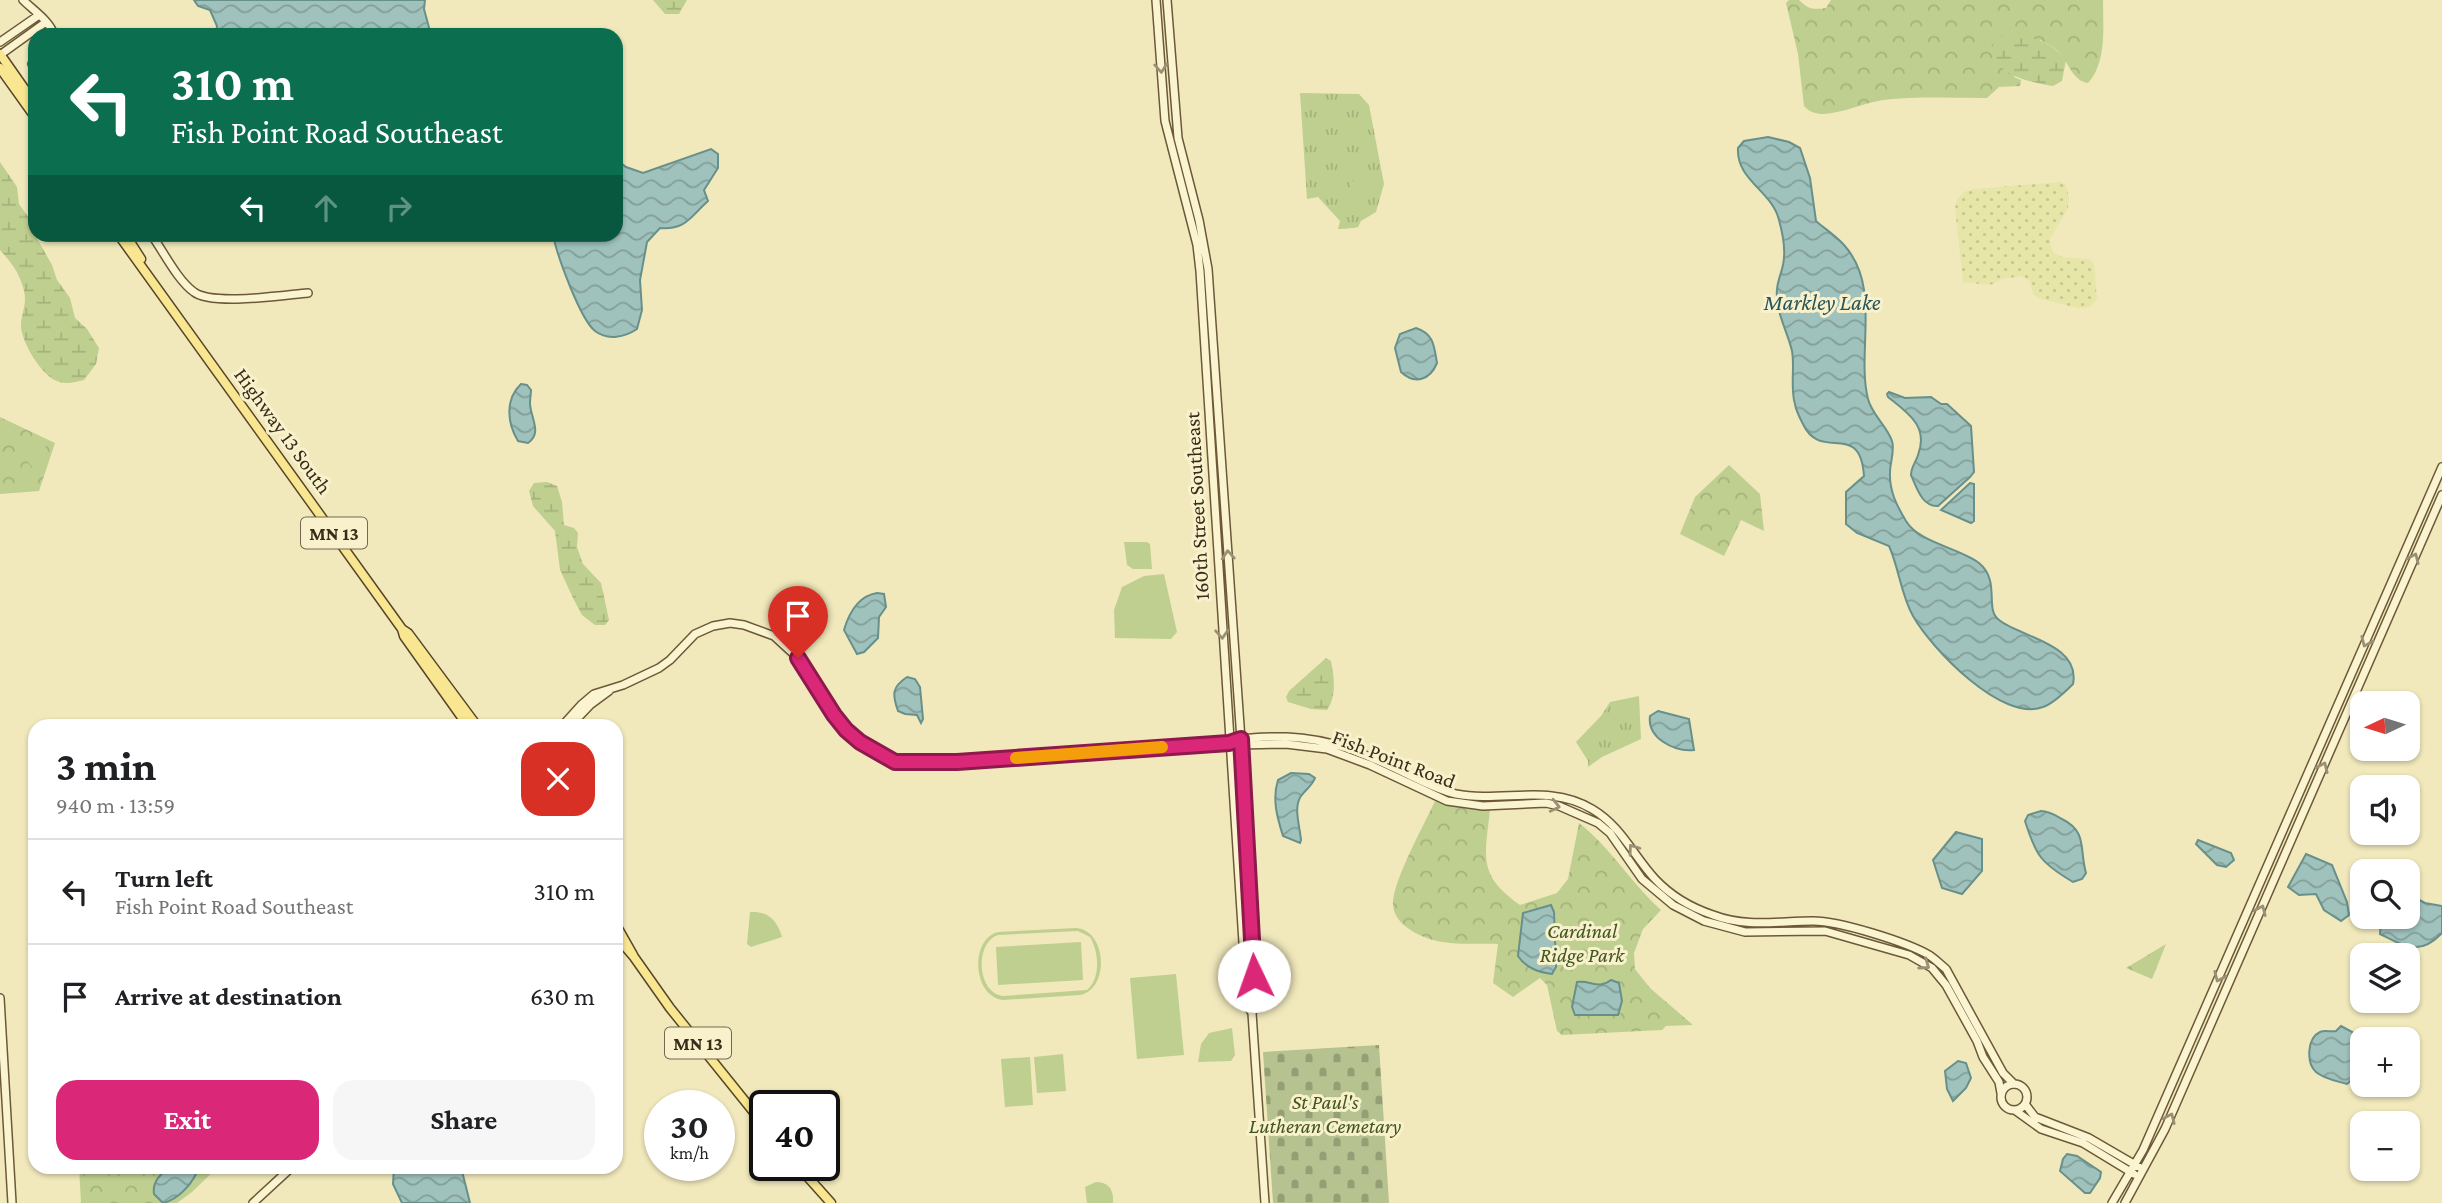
<!DOCTYPE html>
<meta charset="utf-8">
<style>
:root{--surface:#fff;--page:#f6f6f6;--text:#202124;--muted:#757577;--line:#e0e0e0;--accent:#db2777}
body{margin:0;font-family:"Crimson Pro",serif;background:var(--page);color:var(--text);height:100vh;display:flex;flex-direction:column;font-size:26px;white-space:nowrap}
*{box-sizing:border-box;margin:0}
p{font-size:23px;color:var(--muted)}
.icon{flex:none;width:38px;height:38px;fill:none;stroke:currentColor;stroke-width:2;stroke-linecap:round;stroke-linejoin:round}
.map{position:relative;flex:1;overflow:hidden}
.side{position:absolute;left:28px;top:719px;width:595px;height:455px;display:flex;flex-direction:column;background:var(--surface);border-radius:21px;box-shadow:0 2px 5px #0004}
.side>*{flex:none}
.banner{position:absolute;left:28px;top:28px;width:595px;height:214px;border-radius:21px;box-shadow:0 2px 5px #0004;background:#0b6e4f;color:#fff;overflow:hidden}
.needle{width:46px;rotate:266deg}
.buttons{position:absolute;left:2350px;top:691px;display:grid;gap:14px}
.buttons a{display:grid;place-items:center;width:70px;height:70px;border-radius:14px;background:var(--surface);box-shadow:0 2px 5px #0004;font-size:35px}
.speed{position:absolute;left:644px;top:1090px;display:flex;gap:14px;font-size:35px;font-weight:700;text-align:center}
.speed>*{display:grid;place-content:center;width:91px;height:91px;border-radius:50%;background:var(--surface);box-shadow:0 2px 5px #0004;line-height:1}
.speed small{font-size:18px;font-weight:400}
.speed .limit{border:4px solid #111;border-radius:10px;background:#fff;color:#111}
.pin{position:absolute;display:grid;place-items:center;width:60px;height:60px;color:#fff;margin:-72px -30px;border-radius:50% 50% 50% 0;rotate:-45deg;box-shadow:0 0 7px #0007}
.pin .icon{rotate:45deg}
.me{position:absolute;width:77px;margin:-38px;rotate:357deg;stroke-linejoin:round;filter:drop-shadow(0 0 5px #0008)}
.turn{display:flex;align-items:center;gap:24px;height:147px;padding:0 28px;font-size:32px}
.turn .icon{width:91px;height:91px;stroke-width:2.5}
.turn b{display:block;font-size:49px;line-height:60px}
.lanes{display:flex;align-items:center;height:66px;padding:0 28px;background:#0003;justify-content:center;gap:35px;direction:ltr}
.lanes .off{opacity:.35}
.round{display:grid;place-items:center;flex:none;width:74px;height:74px;border-radius:21px;background:var(--page)}
.summary{display:flex;align-items:center;justify-content:space-between;height:119px;padding:0 28px}
h1{font-size:42px;font-weight:700;line-height:52px}
.action{display:flex;gap:14px;margin-top:auto;padding:14px 28px}
.action a{flex:1;height:80px;border-radius:21px;background:var(--accent);color:#fff;font-size:28px;font-weight:700;line-height:80px;text-align:center}
.action a+a{background:var(--page);color:var(--text)}
ul{padding:0;list-style:none}
li{display:flex;align-items:center;gap:21px;height:105px;padding:0 28px;border-top:2px solid var(--line)}
li div{flex:1}
li b{display:block;font-size:26px}
li em{font-style:normal}
.map>svg:first-child{display:block}
</style>
<div class="map">
<svg width="2442" height="1203" viewBox="0 0 2442 1203">
<defs>
<pattern id="farmland-dots" width="8" height="8" patternUnits="userSpaceOnUse" patternTransform="scale(1.75)"><rect width="8" height="8" fill="#e7e6a9"/><path d="M2 2h.1M6 6h.1" fill="none" stroke="#c7c691" stroke-width="1.8" stroke-linecap="round"/></pattern>
<pattern id="grass-tufts" width="24" height="20" patternUnits="userSpaceOnUse" patternTransform="scale(1.75)"><rect width="24" height="20" fill="#bfcf90"/><path d="M3 7l-1-3M5 7V3M7 7l1-3M15 17l-1-3M17 17v-4M19 17l1-3" fill="none" stroke="#a5b27c"/></pattern>
<pattern id="forest-crowns" width="20" height="18" patternUnits="userSpaceOnUse" patternTransform="scale(1.75)"><rect width="20" height="18" fill="#bfcf90"/><path d="M2 6a3 3 0 1 1 6 0M12 15a3 3 0 1 1 6 0" fill="none" stroke="#a5b27c"/></pattern>
<pattern id="wetland-marsh" width="20" height="14" patternUnits="userSpaceOnUse" patternTransform="scale(1.75)"><rect width="20" height="14" fill="#bfcf90"/><path d="M1 5h8M5 5V1M11 12h8M15 12V8" fill="none" stroke="#a5b27c"/></pattern>
<pattern id="cemetery-stones" width="16" height="16" patternUnits="userSpaceOnUse" patternTransform="scale(1.75)"><rect width="16" height="16" fill="#b6c390"/><path d="M2 7V4a2 2 0 0 1 4 0v3zM10 15v-3a2 2 0 0 1 4 0v3z" fill="#959f75"/></pattern>
<pattern id="water-waves" width="16" height="10" patternUnits="userSpaceOnUse" patternTransform="scale(1.75)"><rect width="16" height="10" fill="#a0c2bc"/><path d="M0 5q4-4 8 0t8 0" fill="none" stroke="#839e98"/></pattern>
</defs>
<rect width="100%" height="100%" fill="#f1e9bc"/>
<path fill="url(#farmland-dots)" d="M2060 182 2066 185 2069 198 2068 208 2050 239 2051 246 2053 252 2062 257 2089 259 2094 264 2097 299 2090 307 2077 308 2038 298 2033 294 2030 281 2021 276 2003 279 1990 285 1963 282 1955 208 1957 199 1964 192 1974 189Z"/>
<path fill="url(#grass-tufts)" d="M1300 93 1359 94 1369 105 1384 184 1376 212 1361 221 1358 227C1357 228 1340 229 1338 229L1340 221 1318 197 1307 199Z
M1639 696 1641 739 1602 757 1588 767V761L1576 742 1601 716 1610 702Z"/>
<path fill="url(#forest-crowns)" d="M1789 0H1799C1808 9 1813 10 1826 8L1831 0H2103C2103 26 2107 63 2088 83 2073 81 2069 64 2060 53 2054 47 2047 44 2040 40L2014 77 2021 80 2020 86 1999 87 1987 98C1952 98 1917 96 1883 100 1863 103 1844 113 1823 114 1816 114 1809 112 1804 106L1798 54 1786 3Z
M0 417 55 443 39 491 0 494Z
M1729 465 1760 494 1764 531 1741 520 1724 556 1680 534 1695 497Z
M1435 801 1452 806 1490 810C1485 857 1477 875 1520 905L1557 893 1568 879 1579 823C1611 848 1631 883 1661 910L1643 929 1634 953 1635 969 1650 988 1693 1025 1666 1026 1662 1030 1562 1035 1557 1031 1547 985 1540 978 1513 997 1493 983 1498 944C1480 943 1461 945 1443 942 1423 939 1391 925 1393 901 1395 877 1424 825 1435 801Z
M2166 944 2152 979 2126 968Z
M79 1167H218L192 1192 177 1203H81Z"/>
<path fill="url(#wetland-marsh)" d="M653 0H687L679 14H665Z
M2005 35C2030 36 2049 40 2066 60L2062 81 2053 86C2029 82 1988 74 1992 41Z
M0 162 17 187 19 204 29 218 35 235 52 265 57 280 70 298 75 318 87 329 99 348 96 364 84 380C75 382 66 385 57 381 41 375 20 340 21 324 22 310 28 303 23 287 19 272 10 261 0 250Z
M547 482 557 486 562 502 564 525 574 528 578 533 577 547 583 564 601 583 609 620 605 625H595L582 615 574 600 560 570 555 531 533 506 529 491 534 483Z
M1326 658 1331 661C1334 677 1337 696 1327 710L1311 709 1288 702 1286 697 1289 691Z"/>
<path fill="url(#cemetery-stones)" d="M1379 1045 1389 1203H1273L1263 1052Z"/>
<path fill="#bfcf90" fill-rule="evenodd" d="M1351 181 1372 182V196L1351 195Z
M30 439 45 445 48 452 41 468H33L24 457V448Z
M1124 542H1147L1150 544 1152 569H1133L1127 565Z
M1164 574 1177 632 1171 639 1115 638 1114 610 1122 587 1144 576Z
M750 912C768 911 777 920 782 937L751 947 747 944Z
M1076 928C1107 930 1110 989 1080 995L1003 1000C973 997 969 940 998 932ZM1078 931 1090 937C1099 952 1101 978 1087 990L1003 996C977 993 974 943 998 935Z
M1081 942 1083 980 998 985 996 947Z
M1176 974 1184 1055 1137 1059 1130 978Z
M1232 1028 1235 1055 1231 1061 1198 1062 1201 1044 1209 1033Z
M1063 1054 1066 1091 1037 1093 1034 1057Z
M1030 1057 1033 1105 1005 1107 1001 1059Z
M1096 1182C1109 1182 1114 1190 1113 1203H1087L1085 1187Z"/>
<path fill="url(#water-waves)" stroke="#67908b" stroke-width="2" d="M194 0H425L424 9 431 35H216L217 26 210 10 198 6Z
M1768 137 1789 142 1800 148 1810 178 1816 221C1825 229 1836 236 1844 245 1882 287 1856 351 1868 399 1872 415 1887 426 1892 441 1895 450 1890 463 1890 472 1889 491 1897 506 1906 521 1919 543 1960 548 1979 563 2001 581 1984 609 1999 620 2020 637 2081 644 2073 684 2065 692 2053 704 2043 707 2002 723 1931 648 1913 616 1901 595 1899 568 1889 546L1857 533 1846 524V492L1864 476C1860 419 1821 463 1803 424 1800 418 1796 411 1795 404 1790 389 1795 367 1792 351 1787 330 1775 311 1777 289 1778 278 1784 268 1784 257 1785 246 1782 231 1779 220 1772 191 1736 180 1738 148L1744 141Z
M711 149 718 154V168L704 190 708 201C690 217 686 230 660 228L647 242 640 280 642 310 637 329C625 337 608 341 595 331 580 319 557 255 553 235L616 234V159L626 167 643 173Z
M1416 328C1434 334 1434 346 1437 363 1430 380 1415 385 1401 372L1395 348 1400 334Z
M521 384 527 385 531 390C531 394 530 398 530 403 530 417 543 433 528 443L518 441C507 423 505 399 521 384Z
M1889 392 1905 398 1931 397 1941 404H1947L1971 426 1974 472 1970 477 1938 506C1922 507 1917 488 1911 475 1911 467 1916 462 1918 455 1929 426 1908 413 1888 397L1887 394Z
M1970 483 1974 484V521L1971 523 1941 510Z
M877 593 884 594 886 607 879 617 878 638 864 652 857 654 844 630C849 613 858 596 877 593Z
M907 677 915 679 920 687 923 719 921 723 917 715 905 714 898 711C892 694 892 687 907 677Z
M1658 711 1689 719 1694 750C1674 752 1647 738 1650 716Z
M1291 773 1309 774 1315 778C1312 786 1306 789 1301 796 1293 807 1300 827 1301 840L1300 843 1283 836C1277 817 1272 799 1278 780Z
M2041 811C2049 811 2055 815 2062 819 2088 832 2079 849 2086 873L2082 879 2073 882C2041 863 2036 856 2025 821L2028 815Z
M1956 832 1982 839V871L1962 894 1942 888 1933 860Z
M2198 840 2231 853 2234 860 2226 867 2217 865 2196 844Z
M2306 854 2332 865 2347 902 2349 915 2341 921 2324 910 2316 894 2299 895 2288 887Z
M2408 894 2425 903 2442 906V933C2419 957 2405 946 2380 934L2381 922 2387 917H2408Z
M1551 905 1554 912 1556 967 1552 974C1538 972 1526 968 1518 956L1523 913Z
M1611 980 1619 983 1622 1001 1618 1015H1575L1572 1007 1577 982C1591 980 1598 990 1611 980Z
M2341 1026 2365 1039 2362 1040V1071L2347 1084C2337 1081 2324 1079 2316 1072 2306 1063 2307 1038 2320 1032 2324 1030 2330 1032 2336 1031Z
M1958 1061 1966 1063 1971 1078 1966 1088 1953 1101 1947 1089 1945 1071Z
M2067 1154 2077 1156 2101 1172 2100 1178 2090 1193H2085L2060 1171 2063 1159Z
M172 1167H193L196 1174C190 1186 177 1200 163 1203L154 1194C152 1182 161 1172 172 1167Z
M394 1167H461L470 1203H402L393 1184Z"/>
<g fill="none" stroke-linecap="round" stroke-linejoin="round">
<g stroke="#6b5938" stroke-width="10">
<path id="secondary" d="M23 0C33 10 50 21 54 35
M1156 0 1165 121 1197 245 1200 271 1247 1005 1252 1013 1265 1203
M1167 0 1178 138 1199 220 1208 269 1242 754 1256 1004 1252 1013
M0 42 39 15
M0 55 46 22
M35 62 32 64 35 69
M151 234C163 251 178 281 194 292 212 306 284 295 308 293
M562 726 581 705 594 694 623 685 659 668 670 660 695 634 713 626 730 623 744 625 774 636 798 658 834 715 846 729 861 742 895 762H957L1229 743C1247 736 1268 737 1287 737 1332 739 1363 753 1403 772 1420 780 1438 790 1456 794 1502 803 1549 783 1592 809 1621 826 1633 855 1655 879 1671 896 1692 908 1713 915 1747 928 1778 921 1813 921 1840 921 1906 942 1929 955 1935 959 1940 964 1946 969L2003 1073 2014 1084
M570 726 590 705 609 691
M1237 745 1286 744 1327 749 1370 765 1447 801 1483 806 1546 803 1559 806 1598 823 1610 833 1642 879 1673 905 1704 921 1745 932 1825 931 1909 955 1932 968 1946 985 1977 1041 1983 1057 1999 1082 2001 1093
M0 998 12 1203
M2001 1097a13 13 0 1 1 26 0a13 13 0 1 1-26 0Z
M2025 1104 2035 1117 2089 1138 2139 1167
M2016 1111 2041 1129 2083 1143 2134 1174
M253 1203 292 1167
M2112 1203 2143 1150 2442 467
M2125 1203 2165 1129 2442 495"/>
</g>
<g stroke="#574529" stroke-width="11">
<path id="primary" d="M0 54 35 104
M0 68 35 117
M118 234 402 629 404 636 468 726
M125 234 141 259
M402 629 408 633 477 726
M616 925 633 955
M616 936 634 957 670 1008 765 1126
M798 1166 831 1203"/>
</g>
<use href="#secondary" stroke="#fbf4d0" stroke-width="7"/>
<use href="#primary" stroke="#f8e690" stroke-width="8"/>
</g>
<defs><path id="oneway-chevron" d="M-2-3.5L2.5 0L-2 3.5" fill="none" stroke-width="1.6" stroke-linecap="round" stroke-linejoin="round" transform="scale(1.75)"/></defs>
<g stroke="#9a9075">
<use href="#oneway-chevron" transform="translate(1161 68) rotate(86)"/>
<use href="#oneway-chevron" transform="translate(1228 555) rotate(-94)"/>
<use href="#oneway-chevron" transform="translate(2414 558) rotate(-66)"/>
<use href="#oneway-chevron" transform="translate(1222 634) rotate(87)"/>
<use href="#oneway-chevron" transform="translate(2366 642) rotate(114)"/>
<use href="#oneway-chevron" transform="translate(2323 767) rotate(-66)"/>
<use href="#oneway-chevron" transform="translate(1555 806) rotate(13)"/>
<use href="#oneway-chevron" transform="translate(1633 849) rotate(-126)"/>
<use href="#oneway-chevron" transform="translate(2261 910) rotate(-66)"/>
<use href="#oneway-chevron" transform="translate(1925 965) rotate(35)"/>
<use href="#oneway-chevron" transform="translate(2219 977) rotate(114)"/>
<use href="#oneway-chevron" transform="translate(2170 1118) rotate(-66)"/>
</g>
<g fill="none" stroke-linecap="round" stroke-linejoin="round">
<g stroke="#8e194d" stroke-width="18">
<path id="route" d="M798 658 834 715 846 730 860 742 895 762H957L1229 743 1241 739 1254 976"/>
</g>
<use href="#route" stroke="#db2777" stroke-width="12"/>
<path stroke="#f59e0b" stroke-width="12" d="M1016 758 1162 747"/>
</g>
<g text-anchor="middle" dominant-baseline="central" stroke-width="6" stroke-linejoin="round" paint-order="stroke">
<g fill="#f8f1cc" stroke="#72684f" stroke-width="2">
<rect x="301" y="517.5" width="66" height="31" rx="5"/>
<rect x="665" y="1027.5" width="66" height="31" rx="5"/>
</g>
<g font-size="19" font-weight="bold" fill="#382d1a">
<text x="334" y="533">MN 13</text>
<text x="698" y="1043">MN 13</text>
</g>
<g font-size="21" fill="#382d1a" stroke="#f8f1cc">
<text transform="translate(283 431) rotate(54)">Highway 13 South</text>
<text transform="translate(1197 506) rotate(-93)">160th Street Southeast</text>
<text transform="translate(1394 759) rotate(21)">Fish Point Road</text>
</g>
<g font-size="21" font-style="italic" fill="#40561f" stroke="#f8f1cc">
<text x="1582" y="931">Cardinal<tspan x="1582" dy="24">Ridge Park</tspan></text>
<text x="1325" y="1102">St Paul's<tspan x="1325" dy="24">Lutheran Cemetary</tspan></text>
</g>
<g font-size="23" font-style="italic" fill="#285559" stroke="#f8f1cc">
<text x="1822" y="302">Markley Lake</text>
</g>
</g>
</svg>
<div class="buttons">
<a><svg class="needle" viewBox="-14 -14 28 28"><path d="M0-13l5 13h-10z" fill="#e53935"/><path d="M0 13l5-13h-10z" fill="#757577"/></svg></a>
<a><svg class="icon" aria-label="sound" viewBox="0 0 24 24"><path d="M4 9h4l5-4v14l-5-4H4zM17 9q2 3 0 6"/></svg></a>
<a><svg class="icon" aria-label="search" viewBox="0 0 24 24"><circle cx="10" cy="10" r="6"/><path d="M15 15l6 6"/></svg></a>
<a><svg class="icon" aria-label="layers" viewBox="0 0 24 24"><path d="M12 4l9 5-9 5-9-5zM3 14l9 5 9-5"/></svg></a>
<a>+</a>
<a>−</a>
</div>
<div class="speed"><div>30<small>km/h</small></div><div class="limit">40</div></div>
<div class="pin" style="left:798px;top:658px;background:#d93025"><svg class="icon" aria-label="arrive" viewBox="0 0 24 24"><path d="M6 21V4h12l-3 4 3 4H6"/></svg></div>
<svg class="me" style="left:1254px;top:976px" viewBox="-20 -20 40 40"><circle r="19" fill="#fff"/><path d="M0-13L10 11 0 6-10 11z" fill="#db2777"/></svg>
<div class="banner">
<div class="turn"><svg class="icon" aria-label="left" viewBox="0 0 24 24"><path d="M17 20v-9H6M10 6l-5 5 5 5"/></svg><div><b>310 m</b>Fish Point Road Southeast</div></div>
<div class="lanes"><svg class="icon" aria-label="left" viewBox="0 0 24 24"><path d="M17 20v-9H6M10 6l-5 5 5 5"/></svg><svg class="icon off" aria-label="ahead" viewBox="0 0 24 24"><path d="M12 20V5M6 11l6-6 6 6"/></svg><svg class="icon off" aria-label="right" viewBox="0 0 24 24"><path d="M7 20v-9h11M14 6l5 5-5 5"/></svg></div>
</div>
<section class="side">
<div class="summary"><div><h1>3 min</h1><p>940 m · 13:59</p></div><a class="round" style="background:#d93025;color:#fff"><svg class="icon" aria-label="close" viewBox="0 0 24 24"><path d="M6 6l12 12M18 6L6 18"/></svg></a></div>
<ul>
<li><svg class="icon" aria-label="left" viewBox="0 0 24 24"><path d="M17 20v-9H6M10 6l-5 5 5 5"/></svg><div><b>Turn left</b><p>Fish Point Road Southeast</p></div><em>310 m</em></li>
<li><svg class="icon" aria-label="arrive" viewBox="0 0 24 24"><path d="M6 21V4h12l-3 4 3 4H6"/></svg><div><b>Arrive at destination</b></div><em>630 m</em></li>
</ul>
<div class="action"><a>Exit</a><a>Share</a></div>
</section>
</div>
